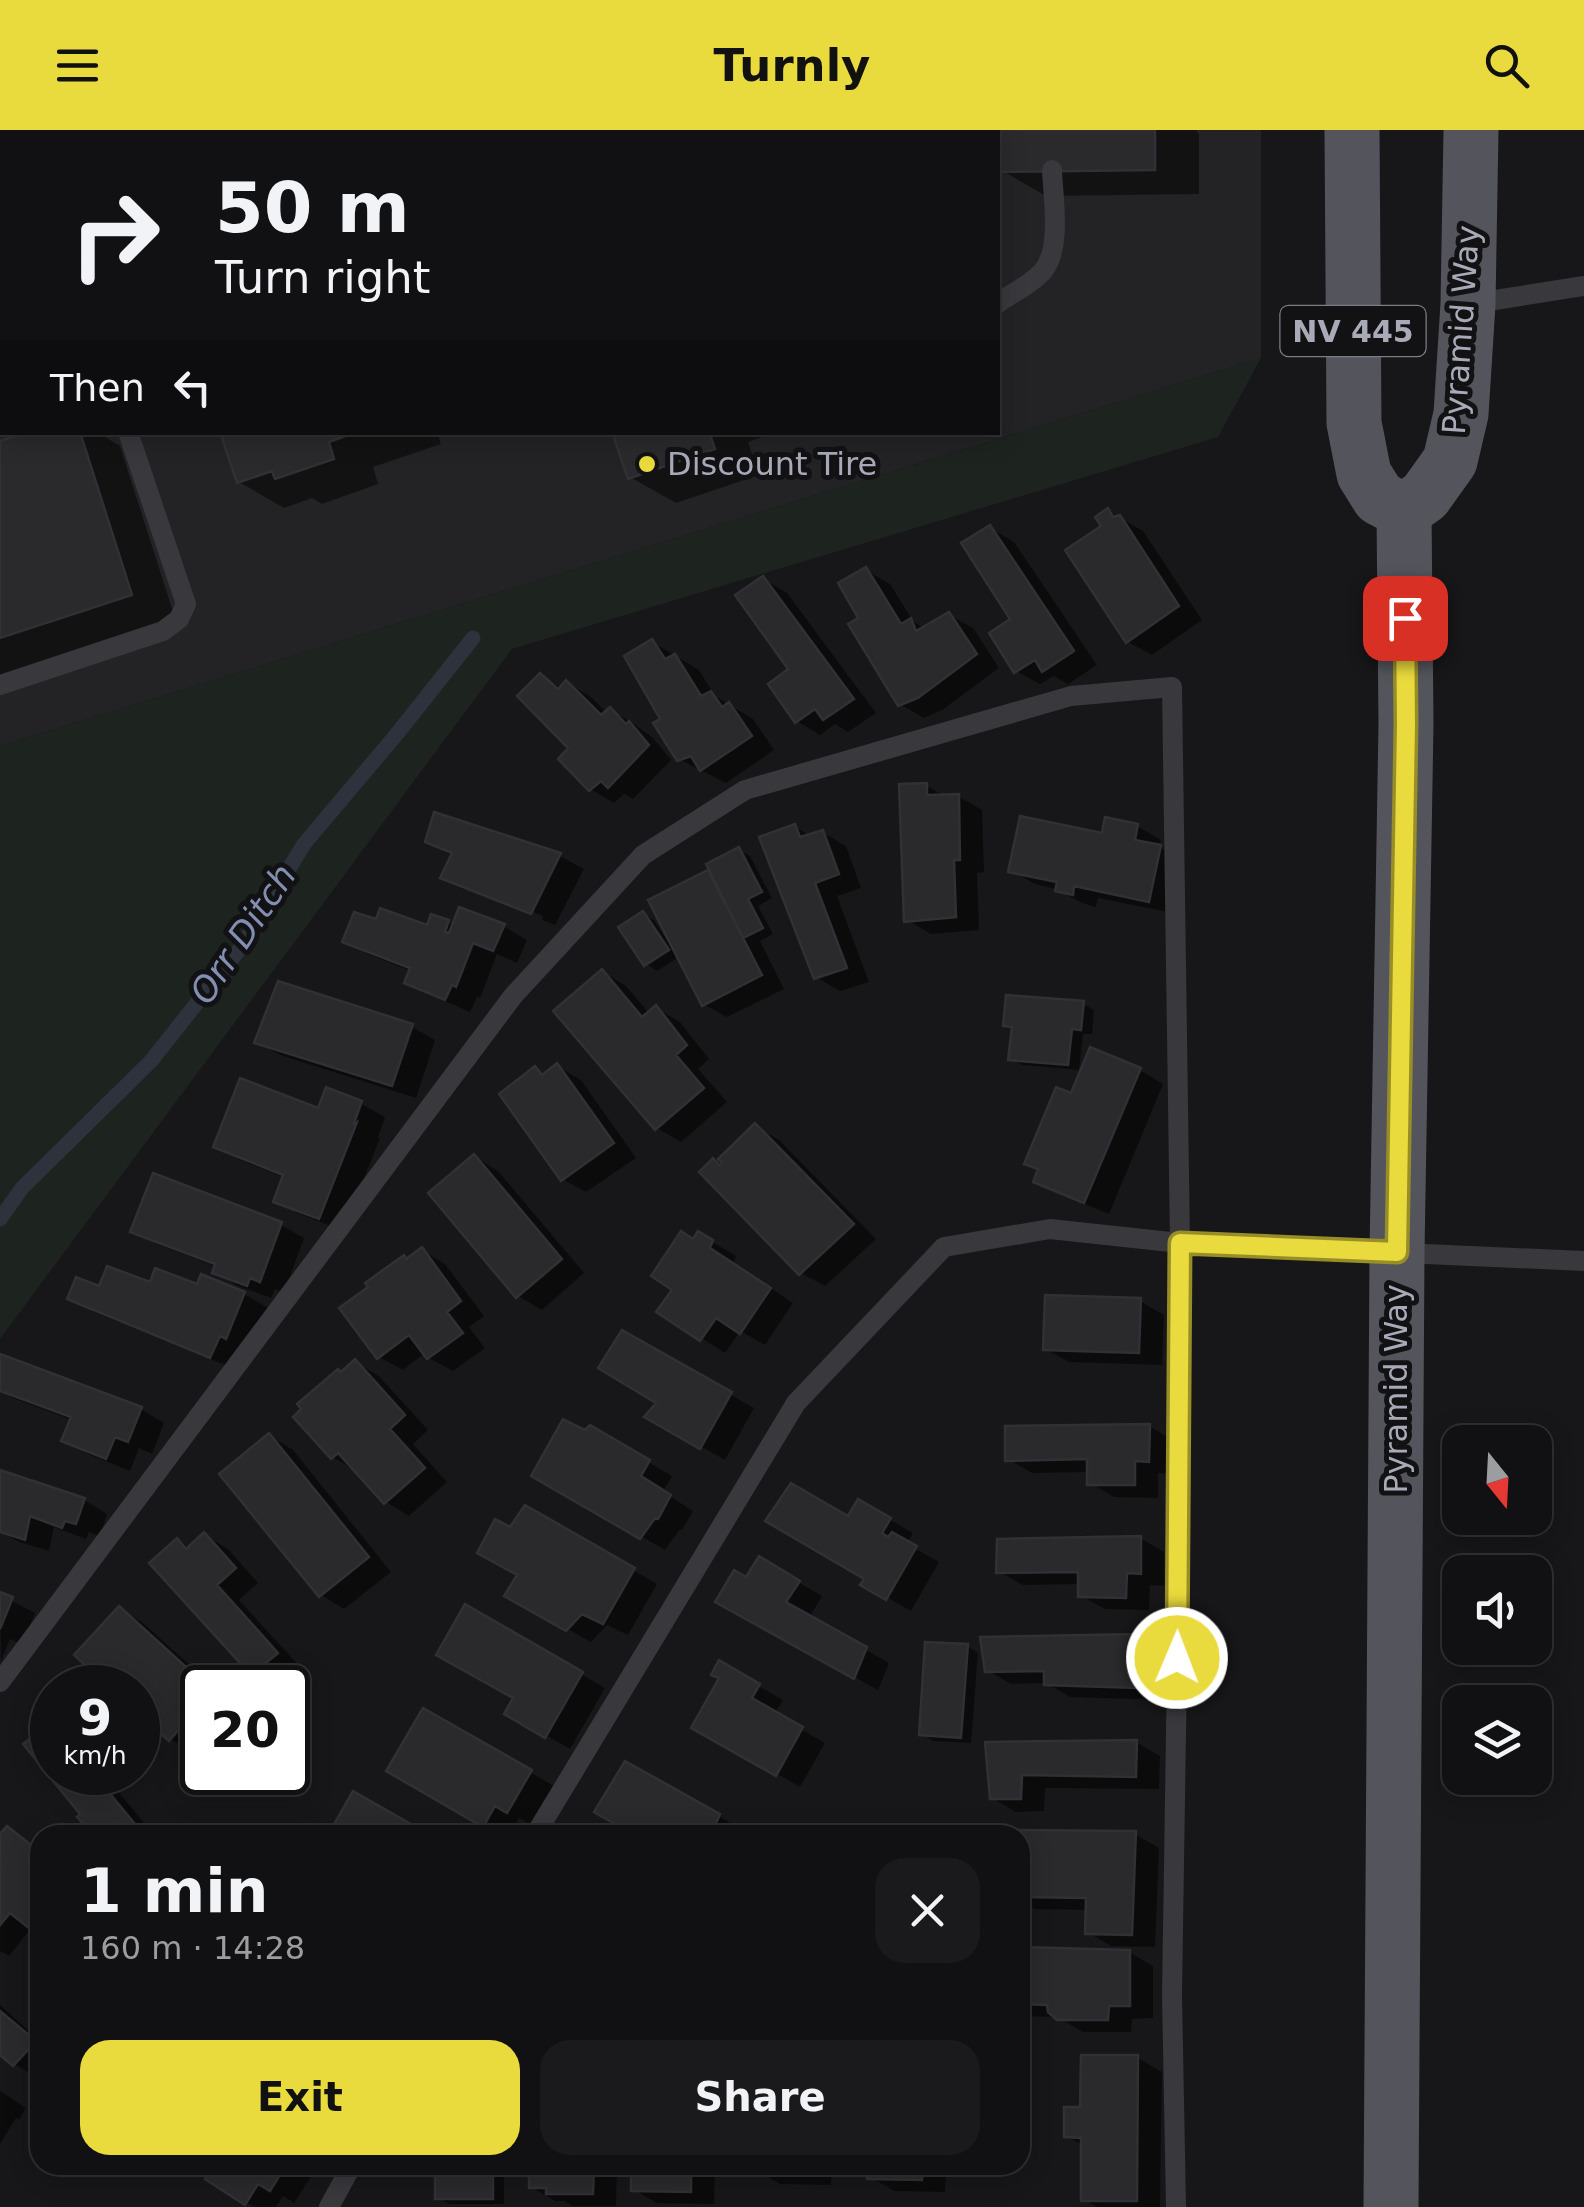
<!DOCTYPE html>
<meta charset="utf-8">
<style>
:root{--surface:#111012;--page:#1a191b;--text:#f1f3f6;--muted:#9c9d9f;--line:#303032;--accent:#e9da3d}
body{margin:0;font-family:"DejaVu Sans",sans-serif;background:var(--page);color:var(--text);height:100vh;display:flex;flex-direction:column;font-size:38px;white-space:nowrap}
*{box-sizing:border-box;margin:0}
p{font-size:32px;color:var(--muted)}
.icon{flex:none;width:55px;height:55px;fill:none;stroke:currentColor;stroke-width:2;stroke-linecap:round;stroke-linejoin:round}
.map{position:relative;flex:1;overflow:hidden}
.sheet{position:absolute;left:30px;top:1695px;width:1000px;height:350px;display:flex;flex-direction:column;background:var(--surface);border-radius:30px;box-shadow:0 5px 25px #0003,0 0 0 2px var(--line)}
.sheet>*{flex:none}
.hud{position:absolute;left:0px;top:0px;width:1000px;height:305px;box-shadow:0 5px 25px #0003,0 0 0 2px var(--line);background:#111012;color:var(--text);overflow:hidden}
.needle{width:65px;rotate:162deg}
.buttons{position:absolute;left:1442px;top:1295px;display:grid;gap:20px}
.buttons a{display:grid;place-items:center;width:110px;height:110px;border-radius:20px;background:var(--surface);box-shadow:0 5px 25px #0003,0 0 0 2px var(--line);font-size:50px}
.speed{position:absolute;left:30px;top:1535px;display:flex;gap:20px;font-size:50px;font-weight:700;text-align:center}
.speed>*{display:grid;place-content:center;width:130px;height:130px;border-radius:50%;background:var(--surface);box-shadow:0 5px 25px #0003,0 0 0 2px var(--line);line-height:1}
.speed small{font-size:25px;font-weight:400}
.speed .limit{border:5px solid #111;border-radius:15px;background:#fff;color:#111}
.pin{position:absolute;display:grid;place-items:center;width:85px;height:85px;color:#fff;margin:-42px;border-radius:20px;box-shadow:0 5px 15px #0006}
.me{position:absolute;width:110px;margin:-55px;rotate:1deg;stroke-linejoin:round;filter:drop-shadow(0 0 8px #0008)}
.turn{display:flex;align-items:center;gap:35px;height:210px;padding:0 50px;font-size:45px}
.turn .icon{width:130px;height:130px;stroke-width:2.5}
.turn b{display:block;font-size:70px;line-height:85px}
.then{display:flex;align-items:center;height:95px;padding:0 50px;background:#0003;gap:20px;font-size:38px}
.round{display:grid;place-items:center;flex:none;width:105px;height:105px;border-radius:30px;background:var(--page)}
.overview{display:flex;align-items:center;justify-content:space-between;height:170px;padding:0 50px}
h1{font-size:60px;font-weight:700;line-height:75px}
.action{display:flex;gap:20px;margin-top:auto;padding:20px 50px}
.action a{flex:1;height:115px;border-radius:30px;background:var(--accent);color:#111;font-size:40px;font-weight:700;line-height:115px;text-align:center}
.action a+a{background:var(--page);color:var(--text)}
header{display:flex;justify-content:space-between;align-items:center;height:130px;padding:0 50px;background:var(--accent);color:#111;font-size:45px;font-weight:700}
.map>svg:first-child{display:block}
</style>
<header><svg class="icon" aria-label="menu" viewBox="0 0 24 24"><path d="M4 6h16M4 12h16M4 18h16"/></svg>Turnly<svg class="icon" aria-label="search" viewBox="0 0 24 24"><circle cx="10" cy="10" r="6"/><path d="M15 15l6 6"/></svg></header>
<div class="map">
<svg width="1584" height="2077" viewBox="0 0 1584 2077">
<rect width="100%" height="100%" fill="#171618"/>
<path fill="#232225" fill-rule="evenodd" d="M0 0H1261V228L0 616ZM2 2H998V302H2Z"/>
<path fill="#1d231f" d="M1261 228 1218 307 512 519 0 1209V616Z"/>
<path fill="#0007" d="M1000 0H1196L1199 4V64L1046 66 1001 40Z
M34 302H97L120 316 176 491 0 547V314Z
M222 302H437L441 314 373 337 378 354 322 374 312 368 284 378 239 352Z
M615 302H776L748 312 759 345 676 373 630 347Z
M1108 381 1143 401 1202 490 1152 525 1128 512 1068 420 1104 397Z
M990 398 1014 412 1097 535 1068 554 1054 546 1040 554 1016 541 1014 490Z
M866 440 890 454 913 491 925 499 949 485 973 498 999 538 942 580 924 588 900 574 861 488Z
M763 449 787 463 876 583 848 602 835 594 820 605 797 591 792 540Z
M652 512 699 540 715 566 753 589 774 620 726 653 679 629 663 590Z
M541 546 562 558 567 553 591 567 607 583 611 580 634 594 653 608 671 630 633 669 624 664 614 673 590 659Z
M927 656 946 667 958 666 982 680 984 742 977 743 979 800 931 804 907 790Z
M436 686 560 726 584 739 555 795 542 790 543 786 465 755V760L443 747 453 726 428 711Z
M1137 696 1161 710 1159 717 1184 731 1173 783 1098 768 1096 777 1082 773 1056 759 1035 754 1011 740 1104 706Z
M795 697 811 706 822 702 846 716 861 758 837 766 869 852 840 861 816 847Z
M739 720 750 726 772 768 758 776 773 804 760 811 784 859 727 887 703 874 679 827 657 841 646 834 643 784 654 790 665 807 669 805 708 742 715 746Z
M377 792 428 798 448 793 454 796H503L527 810 517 833 497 824 480 868 477 867 470 882 431 865 407 852 411 841 368 824 345 811Z
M603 842 626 856 650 884 656 878 680 892 709 929 698 939 727 972 681 1012 657 998Z
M1083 874 1094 880 1092 904H1083L1079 940 1022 935 1011 928 1014 899 1006 895Z
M412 897 435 910 416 968 280 925 257 912Z
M557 936 581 950 636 1028 586 1062 562 1049 535 939 546 945Z
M1140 940 1163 954 1109 1084 1060 1064 1036 1051 1072 967Z
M361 974 385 987 378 1007 380 1008 343 1101 300 1084 276 1071 285 1048 240 1030 216 1016 320 982Z
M755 996 779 1010 876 1109 825 1156 801 1143 713 1031 722 1037Z
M475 1027 498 1041 584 1143 542 1180 518 1166Z
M281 1095 304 1108 284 1163 275 1159 271 1168 238 1156 215 1142 217 1137 157 1114 134 1101Z
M699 1104 736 1126 733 1133 793 1173 765 1215 740 1201 725 1223 660 1181 675 1159 694 1111Z
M422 1120 445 1134 484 1186 469 1197 485 1218 453 1241 429 1228 425 1223 403 1240 379 1227 408 1130Z
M151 1156 198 1158 244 1164 268 1178 235 1239 94 1182 70 1168 100 1160Z
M1140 1171 1164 1185 1162 1235 1069 1232 1045 1219Z
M622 1203 754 1278 725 1330 648 1286 660 1272Z
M0 1229 141 1279 164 1293 152 1324 139 1318 130 1341 88 1324 65 1310 72 1290 13 1268 0 1261Z
M355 1232 379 1246 428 1300 413 1314 447 1352 409 1386 386 1372 356 1341 333 1327 342 1244Z
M1149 1296 1173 1310 1172 1344 1158 1343V1368L1114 1367 1090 1353V1342L1032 1343 1008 1329Z
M590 1298 672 1346 663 1362 693 1381 682 1400 680 1399 665 1420 535 1345Z
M270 1306 293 1320 391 1442 344 1479 321 1465Z
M0 1342 84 1370 107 1384 100 1406 89 1402 86 1409 54 1397 49 1421 19 1412 0 1401Z
M859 1372 913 1403 907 1414 939 1432 911 1481 864 1454 868 1448 849 1390Z
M526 1378 657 1454 628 1505 607 1495 591 1512 507 1465 521 1445 511 1400Z
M205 1405 228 1419 258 1453 239 1470 300 1537 277 1557 253 1543 177 1411 190 1419Z
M1140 1408 1164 1422V1456L1150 1455 1149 1480 1105 1479 1081 1466V1454L1023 1455 999 1442Z
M760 1430 822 1466 809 1488 889 1533 878 1560 718 1471 747 1450Z
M0 1465 35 1483 23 1514 10 1509 1 1531Z
M466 1477 605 1558 570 1619 507 1583 516 1568Z
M120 1479 143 1493 215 1558H202V1613L194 1622 170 1609 138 1579V1558Z
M1139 1507 1162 1520 1161 1570 1070 1567 1046 1553 1011 1554 987 1540Z
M967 1516 978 1523 971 1613 933 1611 922 1604Z
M720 1534 783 1570 774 1584 825 1613 800 1657 694 1597 722 1548Z
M424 1581 554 1656 532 1695 519 1688 510 1705H502L390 1640Z
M51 1596 52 1642H102L154 1705H97L84 1684 27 1614Z
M1136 1612 1160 1626 1159 1659 1045 1658 1044 1681 1016 1682 992 1668 988 1614Z
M626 1634 743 1700 741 1705H639Z
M8 1699 40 1719V1804L32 1797 9 1826 0 1821V1708Z
M1135 1704 1159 1718 1155 1817 1111 1816 1087 1802 1088 1780 1035 1779 1020 1771V1705H1012Z
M1020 1820 1129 1822 1153 1836V1888L1132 1889 1131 1902H1083L1057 1887 1020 1886Z
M0 1875 40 1911V1945L38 1948 14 1934 0 1922Z
M1138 1928 1162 1942 1160 2077H1097L1083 2069 1084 2016 1066 2006 1083 1979Z
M0 1961 26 1978 19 1990 16 1988 0 2014Z
M216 2035H295L312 2045 294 2073 283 2066 276 2077H254L208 2048Z
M437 2035H504V2074H449L437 2068Z
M531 2035H617L616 2076H573L564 2071H555L531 2057Z
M634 2035H715L714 2074 657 2073 633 2059Z
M756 2035H832L831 2055 780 2054 756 2040Z
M870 2035H946L945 2062 894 2061 870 2047Z
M965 2035H1014V2044L976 2042Z"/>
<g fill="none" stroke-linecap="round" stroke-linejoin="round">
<path stroke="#2d323c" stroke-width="15" d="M0 1089 22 1058 151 931 242 816 304 714 396 605 473 508"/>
</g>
<path fill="#2a292c" stroke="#313034" stroke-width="2.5" d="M998 0H1155V40L998 42Z
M26 302H80L132 465 0 508V311Z
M220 302H356L329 312 334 329 275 349 272 341 237 353Z
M612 302H709L715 319 628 349Z
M1108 378 1113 387 1120 385 1179 476 1126 513 1065 420 1101 396 1095 387Z
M990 395 1074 521 1042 542 1035 530 1014 543 989 503 1010 489 961 413Z
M866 437 901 494 911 488 916 501 949 482 977 524 918 568 898 576 848 494 858 488 838 453Z
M763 446 854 569 823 590 815 579 795 593 768 554 788 539 735 465Z
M652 509 665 529 675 524 701 566 711 561 722 577 729 572 752 606 700 641 691 626 677 631 653 593 660 589 624 526Z
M540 543 558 559 566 550 601 585 610 577 626 594 629 591 649 615 608 658 601 651 589 661 558 629 568 618 517 566Z
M927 653V665L959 664 960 730H954L956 787 904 792 899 654Z
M434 682 561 723 531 784 440 748 452 723 425 712Z
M1020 686 1102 703 1105 687 1138 694 1135 710 1161 715 1149 772 1074 756 1073 765 1055 761 1057 752 1008 742Z
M795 694 800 707 823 700 839 744 815 753 847 838 814 849 759 707Z
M739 717 762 762 748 769 763 798 743 808 706 734Z
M708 740 762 845 702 876 648 770Z
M459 777 505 794 493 821 473 813 456 857 452 855 445 870 404 853 410 838 342 812 354 782 376 789 380 778 427 795 431 784 449 790 445 802 449 803Z
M643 781 669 820 644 836 618 797Z
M602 839 642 887 656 875 687 915 676 925 704 958 655 1000 553 881Z
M278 851 413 894 392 956 254 913Z
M1006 865 1084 871 1081 900 1072 899 1068 935 1008 930 1012 897 1003 896Z
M1090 917 1141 938 1084 1073 1033 1052 1038 1039 1024 1034 1056 957 1071 963Z
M557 933 614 1013 561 1051 499 964 535 936 542 945Z
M240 948 318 978 326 957 362 971 354 993 357 992 319 1089 273 1072 283 1045 213 1017Z
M755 993 854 1094 799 1145 699 1042 713 1028 720 1036 722 1033 718 1029Z
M474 1024 562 1129 516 1168 428 1063Z
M153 1043 282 1092 260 1152 250 1148 247 1156 212 1143 215 1134 130 1102Z
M681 1101 693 1109 698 1101 713 1110 710 1118 771 1158 740 1204 716 1188 700 1211 656 1182 672 1160 651 1146Z
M422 1117 461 1171 447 1182 463 1203 427 1229 409 1205 377 1229 339 1178 368 1157 365 1153 404 1125 406 1129Z
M107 1136 150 1152 155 1138 197 1154 201 1144 245 1162 226 1209 220 1206 210 1228 67 1169 76 1147 99 1156Z
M1045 1165 1141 1168 1139 1223 1043 1220Z
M622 1200 732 1262 700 1319 644 1287 656 1273 598 1238Z
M0 1224 142 1277 128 1312 115 1307 106 1329 61 1311 71 1287 0 1261Z
M355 1229 405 1285 390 1299 425 1338 384 1374 338 1323 331 1329 293 1287 301 1279 297 1274 338 1239 341 1242Z
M563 1289 585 1300 590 1295 650 1330 641 1346 671 1365 658 1389 655 1388 640 1409 531 1346Z
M1150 1294 1149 1332 1135 1331V1355H1087V1329L1005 1331V1296Z
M269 1303 369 1427 319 1467 219 1344Z
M0 1340 85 1368 76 1394 65 1391 62 1398 30 1386 25 1410 0 1402Z
M791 1353 848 1386 858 1369 891 1388 882 1403 888 1407 892 1402 917 1416 886 1470 860 1455 864 1449 765 1391Z
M525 1375 635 1438 603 1494 582 1484 566 1501 504 1466 517 1445 477 1423 495 1389 510 1397Z
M204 1402 236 1438 217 1455 278 1523 251 1545 149 1433 177 1408 186 1419Z
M1141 1406V1444L1127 1443 1126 1468 1078 1467V1442L996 1443 997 1409Z
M759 1426 800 1451 786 1472 867 1517 854 1549 715 1472 734 1440 746 1447Z
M0 1462 13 1467 0 1499Z
M465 1474 583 1542 545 1608 504 1584 513 1568 436 1525Z
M119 1476 209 1558H202V1573L169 1611 138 1583V1558H110L74 1525Z
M1139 1504 1138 1558 1044 1555V1541L985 1542 980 1507Z
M925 1512 968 1514 961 1608 919 1605Z
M719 1530 760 1554 752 1568 803 1597 776 1646 691 1598 719 1548 711 1545Z
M423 1578 532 1640 507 1683 495 1676 483 1697 386 1641Z
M51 1593 52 1642H92L144 1705H94L77 1687 80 1684 23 1614Z
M1137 1610 1136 1647 1022 1645 1021 1669H990L985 1612Z
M625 1631 720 1684 711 1705H634L594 1682Z
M353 1661 430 1705H328Z
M7 1696 40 1722V1807L10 1783 0 1795V1704Z
M1010 1700 1136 1701 1132 1805 1085 1804 1086 1768 1020 1767V1705H1010Z
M1020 1817 1130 1820V1876H1109L1108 1890H1057L1048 1882 1047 1875 1020 1874Z
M0 1881 36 1911 13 1936 0 1925Z
M1081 1925H1138L1137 2071H1081V2008L1064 2007V1977H1080Z
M213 2035H286L270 2061 258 2054 245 2075 205 2049Z
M435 2035H493V2069H435Z
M529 2035H594L593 2064H546V2058H529Z
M631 2035H691V2062L631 2061Z
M753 2035H808V2043L753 2042Z
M867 2035H923L922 2050 867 2049Z
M962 2035H1003V2039L962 2037Z"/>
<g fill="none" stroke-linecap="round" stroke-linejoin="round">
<path stroke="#38383d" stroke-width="20" d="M25 0 26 2
M998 173C1012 163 1032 154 1043 141 1062 118 1053 68 1052 40
M1470 174 1584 156
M0 555 163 501 179 489 186 474 128 302
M0 1552 513 866 643 725 745 660 1071 566 1172 557 1180 1113V1342L1172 1864 1176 2077
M535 1705 796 1273 944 1117 1050 1099 1180 1113 1584 1131
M329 2077 352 2035"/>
<path stroke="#54545c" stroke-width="55" d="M1352 0 1354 293 1364 344 1379 368 1404 381
M1404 381 1425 366 1450 331 1461 284 1468 174 1471 0
M1391 2077 1397 1122 1406 594 1404 381"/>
</g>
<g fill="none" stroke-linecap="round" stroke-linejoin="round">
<g stroke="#978e28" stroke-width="25">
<path id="route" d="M1177 1528 1180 1113 1397 1122 1406 594 1405 488"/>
</g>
<use href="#route" stroke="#e9da3d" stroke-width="18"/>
</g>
<circle fill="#e9da3d" stroke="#121113" stroke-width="4" cx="647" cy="334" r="10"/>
<g text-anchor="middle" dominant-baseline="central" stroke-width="10" stroke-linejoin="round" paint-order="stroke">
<rect fill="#121113" stroke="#7c7c86" stroke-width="2.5" x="1280.5" y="176" width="145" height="50" rx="8"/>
<g font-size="30" font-weight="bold" fill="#a9aab8">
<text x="1353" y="201">NV 445</text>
</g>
<g font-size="32" fill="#a9aab8" stroke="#121113">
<text transform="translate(1461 200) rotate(-86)">Pyramid Way</text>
<text transform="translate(1396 1259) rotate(-90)">Pyramid Way</text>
</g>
<g font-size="32" fill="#a9aab8" stroke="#121113" text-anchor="start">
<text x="667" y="334">Discount Tire</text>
</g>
<g font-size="35" font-style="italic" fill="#828fb1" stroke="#121113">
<text transform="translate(243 804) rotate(-56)">Orr Ditch</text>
</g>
</g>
</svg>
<div class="buttons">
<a><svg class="needle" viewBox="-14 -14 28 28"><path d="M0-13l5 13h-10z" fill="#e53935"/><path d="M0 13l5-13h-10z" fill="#9c9d9f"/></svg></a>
<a><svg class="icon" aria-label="sound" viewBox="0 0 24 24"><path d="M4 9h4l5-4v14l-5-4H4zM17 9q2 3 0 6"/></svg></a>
<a><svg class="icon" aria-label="layers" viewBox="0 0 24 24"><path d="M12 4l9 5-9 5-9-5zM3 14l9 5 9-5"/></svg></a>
</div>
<div class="speed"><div>9<small>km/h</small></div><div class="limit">20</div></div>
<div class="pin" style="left:1405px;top:488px;background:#d93025"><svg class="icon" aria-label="arrive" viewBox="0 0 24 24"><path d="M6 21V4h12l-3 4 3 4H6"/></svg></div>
<svg class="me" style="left:1177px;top:1528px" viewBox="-20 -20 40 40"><circle r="17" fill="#e9da3d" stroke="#fff" stroke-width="3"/><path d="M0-11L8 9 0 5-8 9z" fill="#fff"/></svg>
<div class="hud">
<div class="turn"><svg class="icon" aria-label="right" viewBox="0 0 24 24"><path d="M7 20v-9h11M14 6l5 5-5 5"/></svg><div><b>50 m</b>Turn right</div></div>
<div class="then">Then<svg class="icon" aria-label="left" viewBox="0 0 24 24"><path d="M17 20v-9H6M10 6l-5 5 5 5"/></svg></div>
</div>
<section class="sheet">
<div class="overview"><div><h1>1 min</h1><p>160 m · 14:28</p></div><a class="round"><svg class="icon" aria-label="close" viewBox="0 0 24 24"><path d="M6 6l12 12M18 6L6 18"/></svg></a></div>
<div class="action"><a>Exit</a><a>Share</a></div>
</section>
</div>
